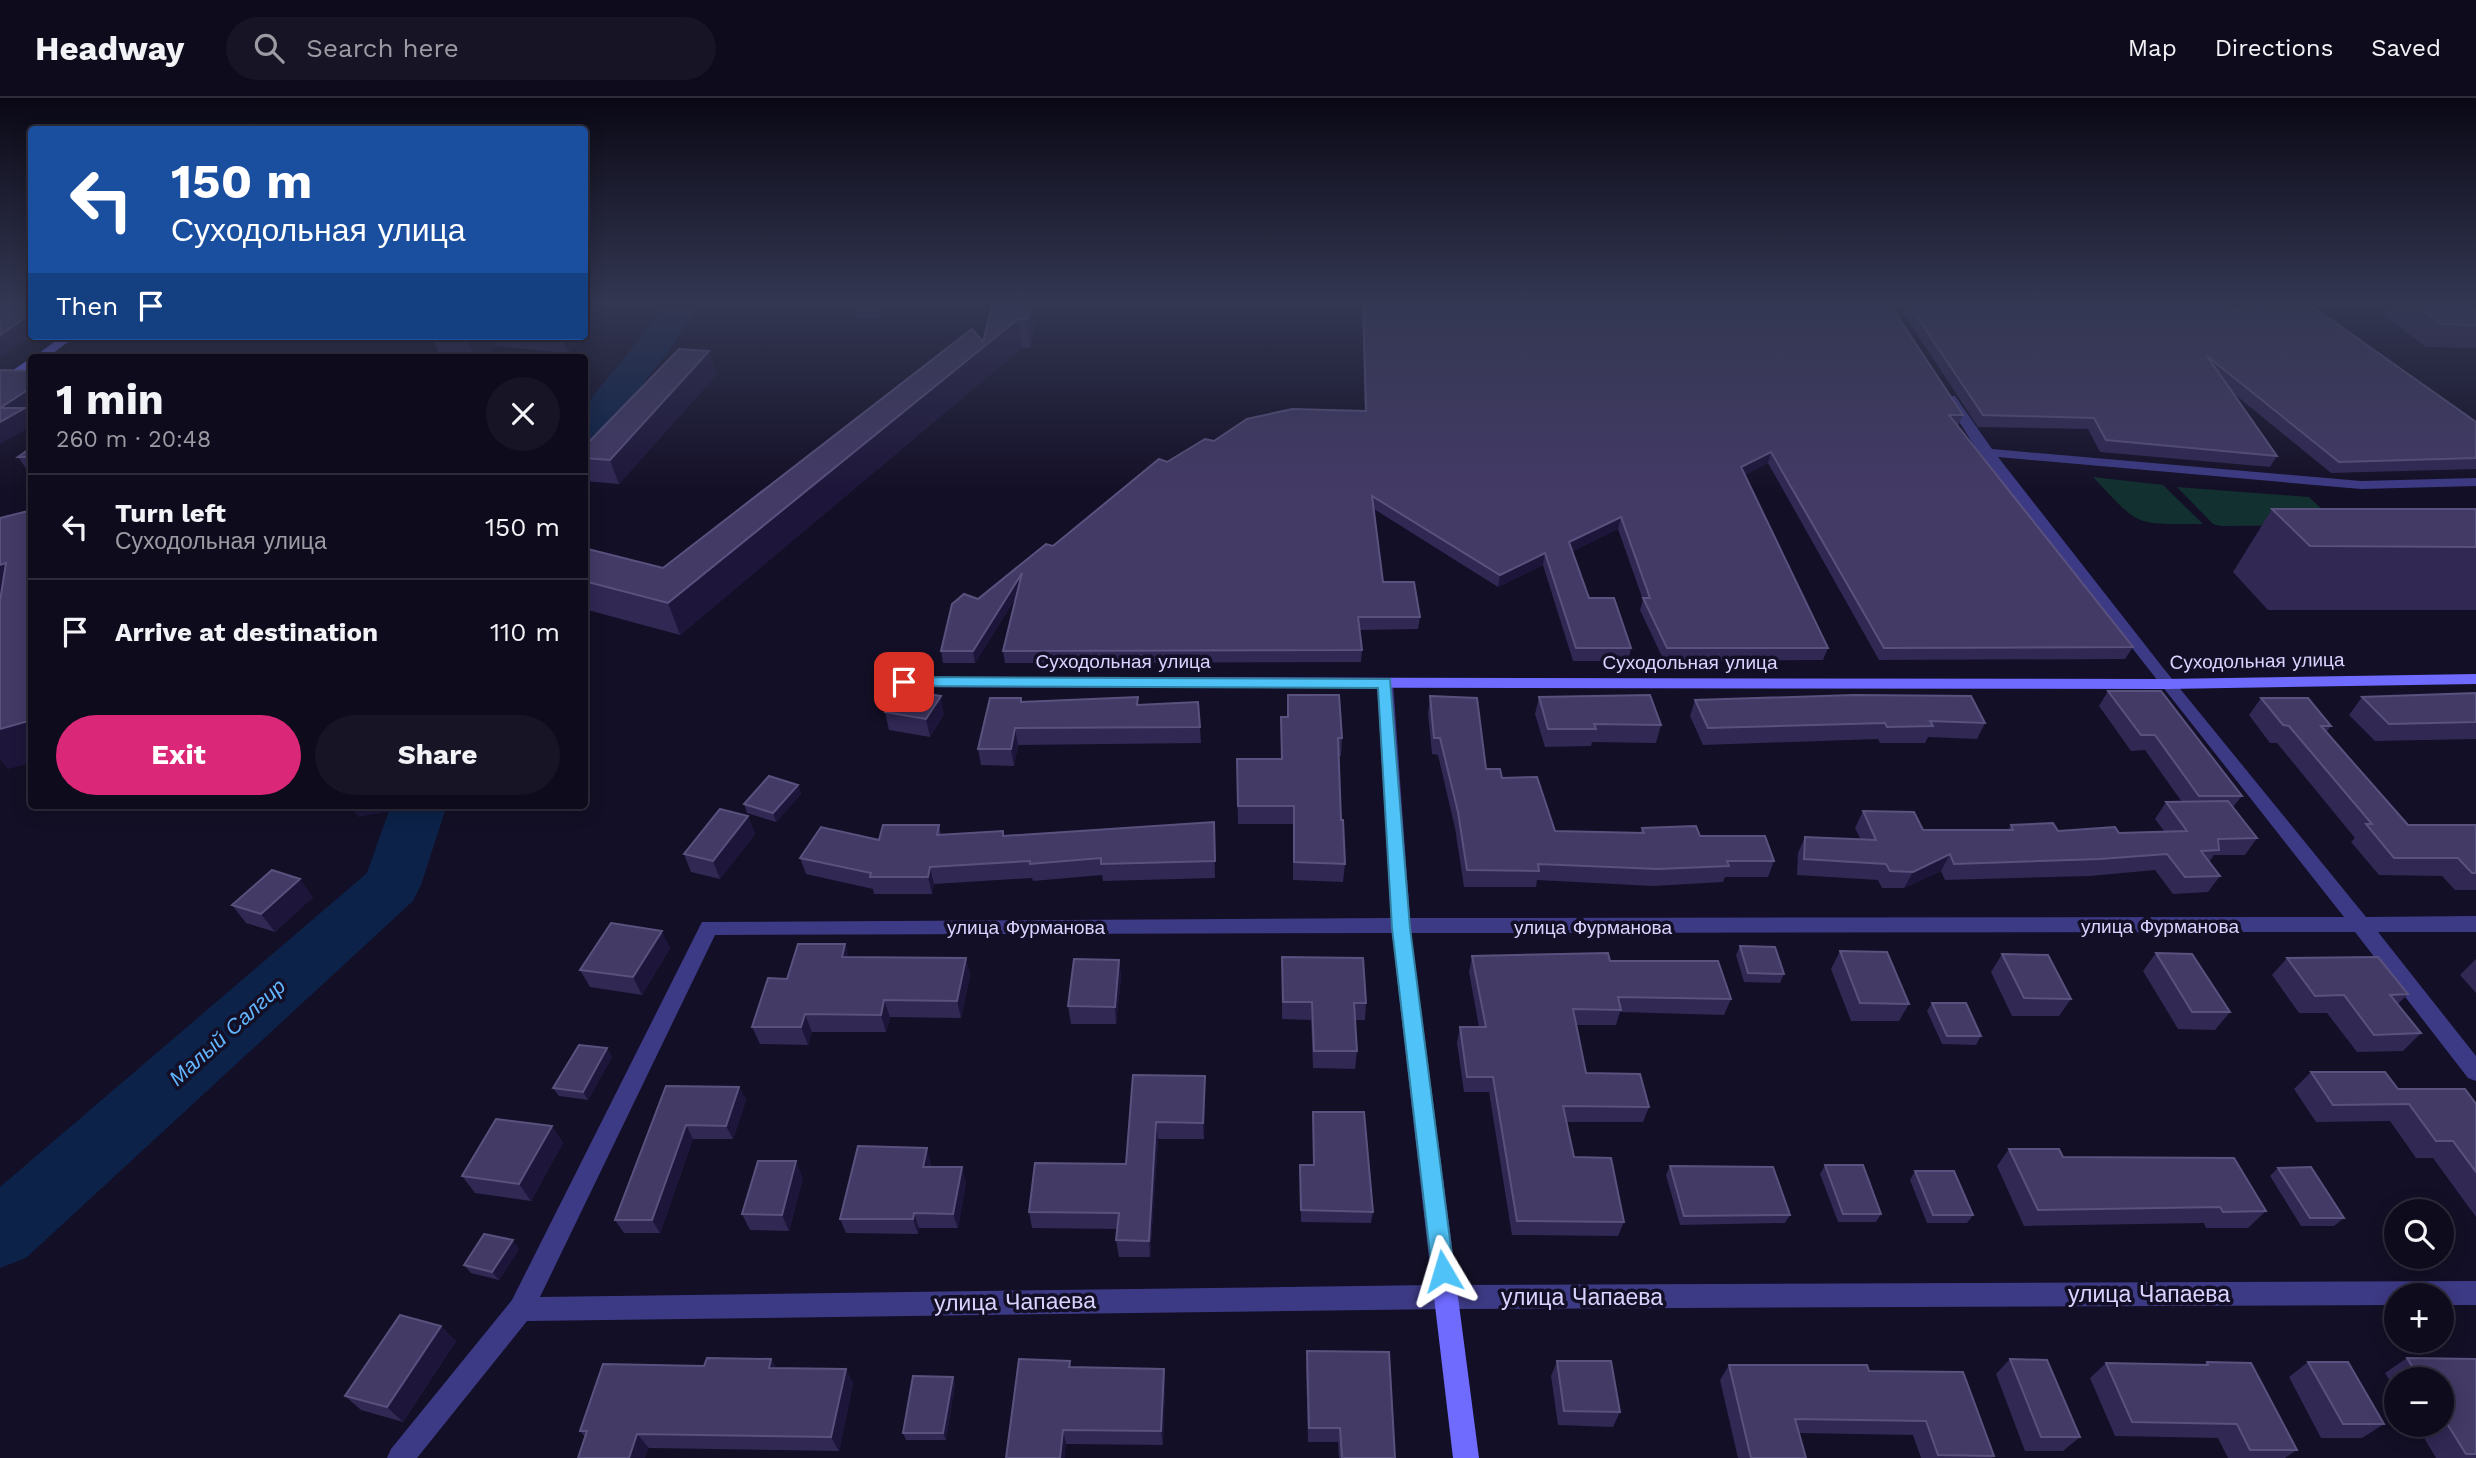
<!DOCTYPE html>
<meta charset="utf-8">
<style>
:root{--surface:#0e0b1c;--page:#171425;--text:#f1f3f6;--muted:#9b9ba3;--line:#2e2b3b;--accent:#db2777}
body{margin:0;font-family:"Work Sans",sans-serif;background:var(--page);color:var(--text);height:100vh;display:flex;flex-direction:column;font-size:26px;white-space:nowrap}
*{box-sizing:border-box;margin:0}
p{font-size:23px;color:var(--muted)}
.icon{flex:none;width:38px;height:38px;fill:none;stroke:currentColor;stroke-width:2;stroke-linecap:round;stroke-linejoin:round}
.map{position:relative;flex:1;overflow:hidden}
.sheet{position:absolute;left:28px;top:256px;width:560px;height:455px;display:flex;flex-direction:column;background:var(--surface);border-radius:7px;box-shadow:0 4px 18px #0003,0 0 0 2px var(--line)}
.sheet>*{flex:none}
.hud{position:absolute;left:28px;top:28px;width:560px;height:214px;border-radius:7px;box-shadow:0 4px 18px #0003,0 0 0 2px var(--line);background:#1a4fa0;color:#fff;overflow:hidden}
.fabs{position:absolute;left:2384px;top:1101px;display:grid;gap:14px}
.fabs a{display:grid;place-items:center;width:70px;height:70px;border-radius:50%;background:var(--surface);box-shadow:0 4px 18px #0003,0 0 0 2px var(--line);font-size:35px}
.pin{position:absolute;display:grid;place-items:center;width:60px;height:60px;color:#fff;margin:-30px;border-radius:14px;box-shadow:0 4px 10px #0006}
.me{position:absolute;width:77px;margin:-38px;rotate:353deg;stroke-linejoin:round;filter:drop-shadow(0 0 5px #0008)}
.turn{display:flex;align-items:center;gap:24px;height:147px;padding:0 28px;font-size:32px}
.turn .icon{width:91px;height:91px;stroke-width:2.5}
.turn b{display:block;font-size:49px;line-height:60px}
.then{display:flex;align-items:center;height:66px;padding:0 28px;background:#0003;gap:14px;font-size:26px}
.round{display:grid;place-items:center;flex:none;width:74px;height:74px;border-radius:37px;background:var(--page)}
.summary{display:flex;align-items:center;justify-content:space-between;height:119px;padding:0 28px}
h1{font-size:42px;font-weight:700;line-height:52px}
.cta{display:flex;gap:14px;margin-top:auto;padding:14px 28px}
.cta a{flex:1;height:80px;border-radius:42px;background:var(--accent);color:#fff;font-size:28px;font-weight:700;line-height:80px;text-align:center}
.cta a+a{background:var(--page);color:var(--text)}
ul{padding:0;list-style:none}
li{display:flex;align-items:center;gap:21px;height:105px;padding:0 28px;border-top:2px solid var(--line)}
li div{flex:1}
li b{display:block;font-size:26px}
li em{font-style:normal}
header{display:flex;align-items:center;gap:42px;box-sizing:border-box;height:98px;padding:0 35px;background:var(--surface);border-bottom:2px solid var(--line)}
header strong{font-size:33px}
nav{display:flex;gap:38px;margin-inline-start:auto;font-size:24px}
.search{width:490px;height:63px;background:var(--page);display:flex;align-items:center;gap:18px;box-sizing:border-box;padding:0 24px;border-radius:38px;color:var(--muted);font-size:26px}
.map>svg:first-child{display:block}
</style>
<header>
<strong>Headway</strong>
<div class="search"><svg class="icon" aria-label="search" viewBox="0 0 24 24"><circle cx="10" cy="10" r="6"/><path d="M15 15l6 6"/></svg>Search here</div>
<nav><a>Map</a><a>Directions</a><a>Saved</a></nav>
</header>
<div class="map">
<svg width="2476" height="1360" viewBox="0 0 2476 1360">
<rect width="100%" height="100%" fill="#130f26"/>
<path fill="#12302f" d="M2093 379 2163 387 2203 426C2133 426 2141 430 2093 379Z
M2177 389 2309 399 2339 427 2221 428 2213 426Z"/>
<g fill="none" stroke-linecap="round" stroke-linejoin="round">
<path fill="#0c2248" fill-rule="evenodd" d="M665 204H699L673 247 598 344 584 348V309L646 233Z
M391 707H447L421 787 413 803 26 1160 0 1170V1089L367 775Z"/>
<path fill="#3d3a85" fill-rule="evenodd" d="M1947 298H1955L1992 351 2361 383 2476 380V388L2361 391 1998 359 2164 571 2366 819 2476 818V834H2378L2476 958V983L2468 980 2355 834 1411 835 1457 1187 2476 1183V1207H2441V1197H2396V1207L1446 1211 527 1223 417 1360H387L391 1351 512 1202 702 824 1391 820 1377 585 1379 581H1391L1393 585 1410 820 2344 819 1980 357 1945 301ZM1392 835 1432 1187 540 1199 715 837Z"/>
<path fill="#6f6bff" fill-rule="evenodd" d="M62 238H76L48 259H34Z
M28 262H32V271L0 290V281Z
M2476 576V586L2167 591 904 589 896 584 904 579 2167 581Z
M1446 1187 1455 1191 1458 1199 1479 1360H1453L1434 1199 1437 1191Z"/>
</g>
<path fill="#312854" d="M584 204H621L597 225 598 229 568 255 496 248 482 259 440 258 431 238H584Z
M888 204 881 220H855L852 205Z
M993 204 1036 219 1030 250H1022L680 537 584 511V450L663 470 983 244Z
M1362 204H1888L1963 317 1958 328 2133 549 2125 561 1879 562 1768 365 1745 377 1828 550 1823 562 1664 563 1640 512 1643 502 1618 431 1573 453 1589 500 1631 550 1628 563H1573L1543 467 1498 489 1374 411 1383 484 1420 519 1418 531 1359 532 1362 552 1361 564 1005 565 1003 553 1016 499 975 565H943L941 553 978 501 1167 364 1214 343 1365 313Z
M1896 204H2218L2226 211 2476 324V371L2331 375 2233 295 2277 358 2270 369 2100 354 2088 331 1978 329Z
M2392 204H2464L2476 213V250L2426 249 2384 218Z
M709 253 716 277 619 386 585 383 584 349Z
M32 349V376H30L18 359Z
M2272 411H2476V512H2268L2233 474Z
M2108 593 2242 698 2233 709 2257 740 2245 757H2214L2209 764 2220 778 2208 794 2173 796 2155 772 2090 778 1945 782 1941 773 1904 790H1882L1878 782 1797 777 1798 755 1805 739 1861 742 1855 730 1863 713 1923 732H2008L2011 727 2058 733 2119 735 2164 733 2155 721 2166 704H2182L2145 652 2131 653 2099 608Z
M2476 595V641L2375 643 2349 617 2362 599Z
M1288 597 1342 640 1341 658H1338L1341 722 1345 766 1343 784 1293 782V726H1238L1237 661H1281V619H1287Z
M1430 598 1486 671 1502 680 1555 733 1640 735 1642 730 1700 738 1774 763 1768 779H1725L1723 784 1653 788 1537 782 1536 789H1464L1455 730 1438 657 1432 656 1428 615Z
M1539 599 1661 627 1656 645 1592 644 1591 648 1545 649 1535 616Z
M1021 600 1022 604 1138 607 1200 629 1201 645 1018 647 1014 668 981 667 978 651Z
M2261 600 2331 628 2326 634 2408 727H2476V792H2455L2442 778 2379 777 2351 744 2355 740 2277 645H2270L2249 617Z
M1695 602 1985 625 1977 641 1928 639 1925 645H1880L1878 641 1703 647 1690 618Z
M885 614 944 616 930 639 889 632Z
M798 687 801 696 776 724 747 715 744 706Z
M748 718 755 736 720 781 691 774 684 756Z
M1214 724 1215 780 1103 783 1102 777 1033 783 1032 780 934 786 932 796H874L873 791 806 776 800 760 939 727 941 737 1003 733 1004 738Z
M313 799 275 834 246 825 232 807Z
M1740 848 1784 876 1780 885 1744 884 1736 857Z
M670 850 642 897 590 889 580 872Z
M1840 853 1909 906 1899 923H1851L1831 871Z
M2156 855 2230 914 2215 932 2178 931 2143 873Z
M2002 856 2071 901 2059 918H2012L1991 874Z
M1472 858 1610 863 1731 901 1724 917 1620 914 1616 927H1576L1586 975 1649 1009 1643 1024H1566L1574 1059 1624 1124 1618 1138 1512 1137 1489 994H1464L1457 945 1460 929H1479L1469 874Z
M850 859 966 860 970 877 961 920 890 919 886 934H812L808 947 760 946 752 929 787 881Z
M1282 859 1366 905 1365 922H1355L1357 953 1355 971 1313 970 1311 922 1282 921Z
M2287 860 2408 896 2398 906 2421 935 2403 953 2357 954 2327 915H2299L2272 877Z
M2476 861V895L2460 877Z
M1119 862 1121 879 1116 926H1071L1068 908Z
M1932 905 1981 938 1976 947 1942 946 1927 913Z
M607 950 612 959 588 1002 559 998 553 990Z
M2311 974 2476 1006V1119L2433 1060H2416L2390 1023 2316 1024 2294 991Z
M1133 977 1205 978 1204 1041H1158L1150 1159H1119L1116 1142 1117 1131 1032 1130 1029 1114 1126 1066Z
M666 988 739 989 746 1002 733 1041H693L660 1135H624L615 1122Z
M1313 1014 1373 1114 1371 1125 1301 1124 1300 1067H1313Z
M552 1028 563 1045 531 1103 475 1095 462 1078Z
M2009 1051 2063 1059 2266 1113 2248 1130H2206L2204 1125 2024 1128 1997 1068Z
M931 1065V1069L966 1084 958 1130H919L918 1136 846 1135 840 1121Z
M1825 1067 1881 1116 1876 1124H1838L1820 1076Z
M1670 1068 1790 1117 1785 1125 1680 1127 1666 1077Z
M2278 1070 2344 1120 2334 1128H2301L2270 1078Z
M1915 1073 1973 1117 1967 1125H1927L1910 1082Z
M803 1080 789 1133 750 1132 742 1116Z
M519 1151 499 1182 471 1175 464 1167Z
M456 1243 403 1324 361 1312 345 1298Z
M1307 1253 1395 1360H1339L1338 1344H1308L1306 1268Z
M2407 1260 2476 1261V1360H2436L2416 1326H2441V1281H2396V1293L2385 1275Z
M771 1261 776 1270 846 1271 853 1286 839 1353 649 1350 585 1339 580 1333 704 1268Z
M2010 1261 2080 1339 2063 1353H2025L1996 1276Z
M1070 1263 1071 1269 1164 1271 1165 1286 1163 1347 1066 1346 1006 1360Z
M1557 1263 1620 1314 1613 1329 1558 1327 1551 1278Z
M2207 1264 2297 1352 2285 1360H2228L2218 1340 2115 1338 2090 1280 2106 1265 2204 1267Z
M2308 1264 2384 1326 2362 1340H2321L2289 1279Z
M1729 1267 1869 1273 1994 1358 1992 1360H1921L1913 1337 1799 1335 1806 1360H1738L1720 1282Z
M953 1279 955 1286 946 1342H906L903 1335Z"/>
<path fill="#1d163a" d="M585 204H621L597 225 598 229 568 255 562 238H584Z
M879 204H888L881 220 878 205Z
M1031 204H1035L1036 219 1030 250 1027 221Z
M32 215V237L0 260V237Z
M1018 221 1022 250 680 537 668 505Z
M466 238H492L496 248 482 259H475Z
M709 253 716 277 619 386 610 362Z
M32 289V312L28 314 32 319V328L0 346V310Z
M1771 354 1768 365 1737 381 1741 369Z
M1621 419 1618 431 1567 456 1569 444Z
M1545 455 1543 467 1498 489 1500 477Z
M6 465 0 507V467Z
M1022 475 1023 487 975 565 973 553Z
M941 598 944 616 930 639 926 621Z
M32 622V665L8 671 0 662V631Z
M1015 630 1018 647 1014 668 1011 651Z
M798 687 801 696 776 724 773 715Z
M350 707H394L393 713 358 719Z
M748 718 755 736 720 781 713 763Z
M1950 756 1941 773 1904 790 1913 774Z
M930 769 934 786 932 796 928 779Z
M300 781 313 799 275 834 261 816Z
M662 833 670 850 642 897 633 879Z
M845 846 851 864 842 859Z
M966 860 970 877 961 920 957 903Z
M1119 862 1121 879 1116 926 1115 909Z
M884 902 890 919 886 934 881 917Z
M805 916 812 934 808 947 801 929Z
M607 950 612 959 588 1002 583 994Z
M1205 978V995L1204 1041 1203 1025Z
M739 989 746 1002 733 1041 726 1028Z
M1156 1024 1158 1041 1150 1159 1149 1143Z
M686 1027 693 1041 660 1135 652 1122Z
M552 1028 563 1045 531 1103 519 1086Z
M927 1050 931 1065 928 1084 923 1069Z
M796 1063 803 1080 789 1133 782 1117Z
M962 1069 966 1084 958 1130 953 1116Z
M914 1115 919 1130 918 1136 913 1121Z
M513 1142 519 1151 499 1182 492 1174Z
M441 1228 456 1243 403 1324 387 1309Z
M771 1261 779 1276 769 1270Z
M846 1271 853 1286 839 1353 831 1339Z
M1164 1271 1165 1286 1163 1347 1161 1333Z
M953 1279 955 1286 946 1342 943 1335Z
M1063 1332 1066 1346 1065 1360H1060Z
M637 1336 649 1350 645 1360H629Z"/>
<path fill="#433a66" stroke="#5a527e" stroke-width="2" d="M0 204H32V215L0 237Z
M852 204H879L878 205H852Z
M993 204H1031L1027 221H1018L668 505 584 483V450L663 470 972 231 983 244Z
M1363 204H1888L1963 317H1949L2133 549 1884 550 1771 354 1741 369 1828 550H1667L1643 500H1650L1621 419 1569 444 1589 500H1614L1631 550H1576L1545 455 1500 477 1372 398 1383 484H1414L1420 519H1358L1362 552 1003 553 1022 475 973 553H941L952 506 964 496 978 501 1046 446 1053 448 1159 361 1167 364 1205 341 1214 343 1247 321 1292 311 1366 313Z
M1907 204H2218L2226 211 2313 209 2476 324V360L2339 364 2207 258 2277 358 2106 342 2094 320 1983 317Z
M2410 204H2464L2476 213V227L2441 226Z
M679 251 709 253 610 362 584 360V349Z
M0 272 32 273V289L0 310Z
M0 310H25L0 324Z
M32 349V359H18Z
M2272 411H2476V449L2310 448Z
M32 412V622L0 631V503L6 465 0 467V420Z
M899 592 941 598 926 621 885 614Z
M2108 593H2161L2242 698H2199L2155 637H2141Z
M2476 595V624L2389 626 2362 599Z
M1288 597H1339L1342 640H1338L1341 722H1343L1345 766 1294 764V708H1238L1237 661H1282L1281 619H1288Z
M1650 597 1661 627 1594 626 1596 631H1548L1539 599Z
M1854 597 1971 598 1985 625 1930 623 1933 628 1887 629 1885 625 1708 630 1695 602Z
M1430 598 1477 600 1486 671H1500L1502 680 1537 679 1555 733 1644 735 1642 730 1696 728 1700 738H1765L1774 763H1727L1729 768 1658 771 1538 766 1539 773 1467 772 1458 714 1440 640H1434Z
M1138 599 1137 607 1198 604 1200 629 1015 630 1011 651H978L990 600H1021V604Z
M2261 600H2308L2331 628H2321L2408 727H2476V775H2472L2458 760H2394L2366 726H2372L2289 628 2283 627Z
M769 678 798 687 773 715 744 706Z
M2228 703 2257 740 2218 741 2219 752 2201 753 2220 778 2185 779 2167 756 2100 761 1954 766 1950 756 1913 774 1890 773 1886 766 1804 761 1805 739 1876 742 1863 713 1914 714 1923 732H2013L2011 727 2053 725 2058 733 2115 729 2119 735 2187 733 2166 704Z
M720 711 748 718 713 763 684 756Z
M1214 724 1215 763 1101 766V760L1030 766V763L930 769 928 779H870L871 775 800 760 821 729 879 742 883 727H939L937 737 1003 733V738Z
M272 772 300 781 261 816 232 807Z
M611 825 662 833 633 879 580 872Z
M798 846H845L842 859 966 860 957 903 884 902 881 917 805 916 801 929H752L768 880 787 881Z
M1740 848 1775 849 1784 876 1748 875Z
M1840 853 1887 854 1909 906 1860 905Z
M1608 855 1610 863H1718L1731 901 1618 899 1621 912 1573 911 1586 975 1640 976 1649 1009 1563 1008 1574 1059 1611 1060 1624 1124 1517 1123 1493 979H1467L1460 929H1486L1472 858Z
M2156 855 2192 856 2230 914H2192Z
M2002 856 2048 857 2071 901 2024 900Z
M1282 859 1363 860 1366 905H1354L1357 953H1314L1312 904H1283Z
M2378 859 2408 896 2390 897 2421 935 2374 937 2344 897 2315 898 2287 860Z
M1074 861 1119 862 1115 909 1068 908Z
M1932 905H1966L1981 938H1947Z
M579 947 607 950 583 994 553 990Z
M2311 974H2385L2398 991H2465L2476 1006V1074L2453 1043H2436L2409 1006 2333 1007Z
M1133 977 1205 978 1203 1025 1156 1024 1149 1143 1116 1142 1119 1115 1029 1114 1035 1065 1126 1066Z
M666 988 739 989 726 1028 686 1027 652 1122H615Z
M1313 1014H1364L1373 1114 1301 1112 1300 1067H1314Z
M496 1021 552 1028 519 1086 462 1078Z
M858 1048 927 1050 923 1069H962L953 1116 914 1115 913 1121H840Z
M2009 1051H2059L2063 1059 2234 1060 2266 1113 2223 1114 2220 1109 2038 1112Z
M758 1063H796L782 1117 742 1116Z
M1825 1067H1863L1881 1116H1843Z
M1670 1068 1773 1069 1790 1117 1684 1118Z
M2311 1069 2344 1120H2310L2278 1070Z
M1915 1073H1954L1973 1117H1933Z
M484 1136 513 1142 492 1174 464 1167Z
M400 1217 441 1228 387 1309 345 1298Z
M1307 1253 1389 1254 1395 1360H1342L1340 1330H1309Z
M707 1260 771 1261 769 1270 846 1271 831 1339 637 1336 629 1360H578L587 1333H580L603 1266 704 1268Z
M2407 1260 2476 1261V1356H2466L2441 1316V1281H2420Z
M1019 1261 1070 1263 1069 1269 1164 1271 1161 1333 1063 1332 1060 1360H1006Z
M2010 1261 2047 1262 2080 1339H2041Z
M1557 1263H1611L1620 1314 1564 1313Z
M2207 1264 2251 1265 2297 1352H2250L2237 1326 2132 1324 2106 1265 2208 1267Z
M2308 1264H2348L2384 1326H2343Z
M1729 1267H1867L1869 1273 1963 1274 1994 1358 1938 1357 1926 1323 1795 1321 1806 1360H1751Z
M913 1278 953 1279 943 1335H903Z"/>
<linearGradient id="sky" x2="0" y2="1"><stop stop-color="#0a0815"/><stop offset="0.52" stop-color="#333752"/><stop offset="1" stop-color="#333752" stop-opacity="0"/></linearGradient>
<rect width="2476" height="394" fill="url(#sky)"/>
<path fill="#4fc3f7" stroke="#337fa1" stroke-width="2" d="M904 579 1390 581 1410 830 1454 1173 1451 1180 1443 1183 1435 1180 1432 1173 1392 830 1378 590 898 588V581Z"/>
<g text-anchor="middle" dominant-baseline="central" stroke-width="7" stroke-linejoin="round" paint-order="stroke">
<g font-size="19" fill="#d9d4ff" stroke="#130f26">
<text x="1123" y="563">Суходольная улица</text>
<text transform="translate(2257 563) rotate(-1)">Суходольная улица</text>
<text x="1690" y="564">Суходольная улица</text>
<text x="2160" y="828">улица Фурманова</text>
<text x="1026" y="829">улица Фурманова</text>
<text x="1593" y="829">улица Фурманова</text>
</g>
<g font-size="21" font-style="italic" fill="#62b6ff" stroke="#130f26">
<text transform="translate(227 934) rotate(-42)">Малый Салгир</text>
</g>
<g font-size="23" fill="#d9d4ff" stroke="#130f26">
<text x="2149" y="1196">улица Чапаева</text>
<text x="1582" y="1199">улица Чапаева</text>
<text transform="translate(1015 1204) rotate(-1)">улица Чапаева</text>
</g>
</g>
</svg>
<div class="fabs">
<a><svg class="icon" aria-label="search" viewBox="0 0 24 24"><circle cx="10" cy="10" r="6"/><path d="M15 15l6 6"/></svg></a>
<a>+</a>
<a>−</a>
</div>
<div class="pin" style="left:904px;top:584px;background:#d93025"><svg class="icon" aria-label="arrive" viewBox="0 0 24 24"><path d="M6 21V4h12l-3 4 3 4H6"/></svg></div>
<svg class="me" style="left:1443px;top:1173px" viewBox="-20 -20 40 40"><path d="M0-17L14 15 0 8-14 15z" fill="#4fc3f7" stroke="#fff" stroke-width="4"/></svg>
<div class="hud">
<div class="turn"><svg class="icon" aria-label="left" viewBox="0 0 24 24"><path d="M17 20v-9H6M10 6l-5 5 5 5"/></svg><div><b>150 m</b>Суходольная улица</div></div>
<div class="then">Then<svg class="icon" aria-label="arrive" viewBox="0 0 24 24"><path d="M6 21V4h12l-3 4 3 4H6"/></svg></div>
</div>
<section class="sheet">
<div class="summary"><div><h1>1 min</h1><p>260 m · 20:48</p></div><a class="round"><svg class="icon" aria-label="close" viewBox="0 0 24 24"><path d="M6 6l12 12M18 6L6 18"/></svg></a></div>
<ul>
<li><svg class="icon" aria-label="left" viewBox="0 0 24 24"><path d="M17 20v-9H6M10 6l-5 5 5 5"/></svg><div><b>Turn left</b><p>Суходольная улица</p></div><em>150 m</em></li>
<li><svg class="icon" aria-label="arrive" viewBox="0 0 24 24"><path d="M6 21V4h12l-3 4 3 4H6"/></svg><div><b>Arrive at destination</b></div><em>110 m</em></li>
</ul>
<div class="cta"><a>Exit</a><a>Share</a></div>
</section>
</div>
